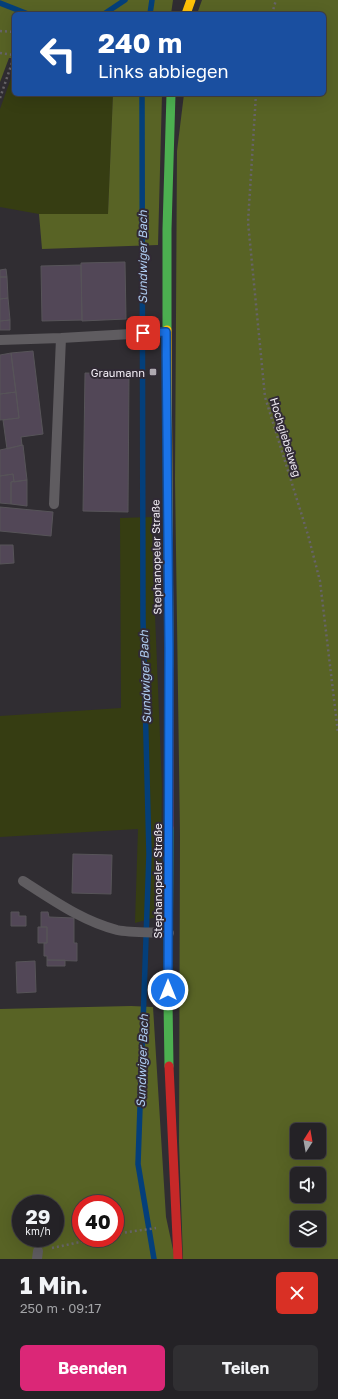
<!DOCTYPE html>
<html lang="de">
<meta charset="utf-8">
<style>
:root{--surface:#242226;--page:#302f32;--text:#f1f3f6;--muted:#a3a4a7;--line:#413f43;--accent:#db2777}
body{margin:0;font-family:"Golos Text",sans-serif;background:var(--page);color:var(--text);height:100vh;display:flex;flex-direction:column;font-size:15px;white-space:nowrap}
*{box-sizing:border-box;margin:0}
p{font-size:13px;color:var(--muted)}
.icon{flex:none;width:22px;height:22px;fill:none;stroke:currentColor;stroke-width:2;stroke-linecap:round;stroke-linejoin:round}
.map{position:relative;height:1259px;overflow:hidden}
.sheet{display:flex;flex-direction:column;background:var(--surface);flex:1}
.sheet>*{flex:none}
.hud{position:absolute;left:12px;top:12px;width:314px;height:84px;border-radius:6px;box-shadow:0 4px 16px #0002,0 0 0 1px var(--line);background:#1a4fa0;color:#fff;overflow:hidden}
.needle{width:26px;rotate:11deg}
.buttons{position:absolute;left:290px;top:1123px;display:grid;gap:8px}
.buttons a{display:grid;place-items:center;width:36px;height:36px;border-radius:6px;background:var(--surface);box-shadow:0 4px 16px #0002,0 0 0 1px var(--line);font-size:20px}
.speed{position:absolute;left:12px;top:1195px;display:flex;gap:8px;font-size:20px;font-weight:700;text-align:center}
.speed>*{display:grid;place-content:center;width:52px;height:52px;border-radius:50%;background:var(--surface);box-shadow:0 4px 16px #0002,0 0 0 1px var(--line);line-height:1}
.speed small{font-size:10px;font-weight:400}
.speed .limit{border:6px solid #d22;background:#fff;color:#111}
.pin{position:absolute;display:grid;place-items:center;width:34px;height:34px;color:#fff;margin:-17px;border-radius:8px;box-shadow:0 2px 6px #0006}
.me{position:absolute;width:44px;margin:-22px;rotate:0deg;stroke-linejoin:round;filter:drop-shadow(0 0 3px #0008)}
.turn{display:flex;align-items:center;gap:14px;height:84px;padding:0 20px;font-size:18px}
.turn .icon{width:52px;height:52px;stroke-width:2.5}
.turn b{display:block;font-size:28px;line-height:34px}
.round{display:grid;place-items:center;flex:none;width:42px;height:42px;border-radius:6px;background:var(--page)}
.head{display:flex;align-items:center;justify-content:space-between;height:68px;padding:0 20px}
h1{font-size:24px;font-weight:700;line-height:30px}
.action{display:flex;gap:8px;margin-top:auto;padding:8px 20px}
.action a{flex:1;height:46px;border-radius:6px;background:var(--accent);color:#fff;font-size:16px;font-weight:700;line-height:46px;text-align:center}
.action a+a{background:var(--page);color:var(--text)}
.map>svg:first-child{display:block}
</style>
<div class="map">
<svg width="338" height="1259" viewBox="0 0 338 1259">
<rect width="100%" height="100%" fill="#302d32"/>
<path fill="#363d12" d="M14 70V94H113L108 214H39L0 207V109Z
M152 517 154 591 162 786 160 916 135 923 138 829 0 837V716L121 708 120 518Z"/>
<path fill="#586325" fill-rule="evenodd" d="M0 0H173L171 14H14V58H9L0 82Z
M202 0H338V1259H183L179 1143 180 835 175 479 177 151 184 94H324V14H197ZM297 1130H319V1152H297ZM297 1174H319V1196H297ZM297 1218H319V1240H297Z
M113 94H162L158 245 42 249 39 214H108Z
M131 1006 153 1007 166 1217 175 1259H0V1009ZM21 1204H55V1238H21ZM81 1204H115V1238H81Z"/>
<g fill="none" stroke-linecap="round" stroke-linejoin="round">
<path stroke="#043f7a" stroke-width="5.5" d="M0 3 28 14
M104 14 125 0
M150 14 152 0
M142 94 143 620 149 854 138 1164 154 1259"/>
</g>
<path fill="#524757" stroke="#575459" d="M125 262 126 319 82 321 81 263Z
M81 265 82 320 42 321 41 266Z
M6 269 7 277H0V270Z
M0 277H7L8 298 0 299Z
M8 298 10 320 0 321V299Z
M10 320V330H0V321Z
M33 351 43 434 21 437 22 445 7 449 3 420 19 418 11 353Z
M11 353 16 392 0 394V355Z
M85 373 129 374 128 512 83 511Z
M16 392 19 418 0 420V394Z
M23 445 27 480 14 482 13 474 0 476V450Z
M13 474 14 481 11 482V504L0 503V476Z
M27 480V506L11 504V482Z
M0 507 53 512 51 536 0 531Z
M0 545H13L14 563 0 564Z
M73 854 112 855 111 894 72 893Z
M11 912H19V916H26V926H11Z
M41 912H48L49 917 74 918V943H77V961L47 960V956H44V943H47V927H41Z
M38 927H47V943H38Z
M47 960H65V966H47Z
M35 961 36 992 17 993 16 962Z"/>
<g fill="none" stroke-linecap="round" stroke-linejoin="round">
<path stroke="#676468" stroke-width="2.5" stroke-dasharray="2 3" stroke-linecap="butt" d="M272 14 276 0
M0 31 14 32
M0 53 14 55
M256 94 248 222 265 397 308 535 320 581 338 733
M0 98 14 57
M115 1234 156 1228
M52 1248 99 1238"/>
<path stroke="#5f5c60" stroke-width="10" d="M0 340 61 338 166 332
M54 504 61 338
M23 881C53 900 82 921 117 930 130 933 154 932 169 933
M37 1259 38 1251"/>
<path stroke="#4caf50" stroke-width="9" d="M167 330V229L171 94
M169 828 168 1002 169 1066"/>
<path stroke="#ffc107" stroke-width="9" d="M186 14 191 0
M167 330 169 666"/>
<path stroke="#c62828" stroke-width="9" d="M169 828V666
M169 1066 178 1259"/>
</g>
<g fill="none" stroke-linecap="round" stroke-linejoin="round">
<g stroke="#114b97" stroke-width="10">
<path id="route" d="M143 333 166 332 169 648 168 990"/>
</g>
<use href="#route" stroke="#1a73e8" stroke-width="7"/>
</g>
<rect fill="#afaab1" stroke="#312a35" stroke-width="1.5" x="149" y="368" width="8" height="8" rx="2"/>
<g text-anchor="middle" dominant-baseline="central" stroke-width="4" stroke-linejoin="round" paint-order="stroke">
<g font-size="11" fill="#f3eef6" stroke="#312a35" text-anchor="end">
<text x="145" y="372">Graumann</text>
</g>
<g font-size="11" fill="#f3eef6" stroke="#312a35">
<text transform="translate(286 437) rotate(73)">Hochgiebelweg</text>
<text transform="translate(156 557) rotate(-91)">Stephanopeler Straße</text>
<text transform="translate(157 881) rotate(-90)">Stephanopeler Straße</text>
</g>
<g font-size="12" font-style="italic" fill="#aeccf1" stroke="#312a35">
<text transform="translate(142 257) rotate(-90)">Sundwiger Bach</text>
<text transform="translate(145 677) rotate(-92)">Sundwiger Bach</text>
<text transform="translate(142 1061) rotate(-88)">Sundwiger Bach</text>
</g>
</g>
</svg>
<div class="buttons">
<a><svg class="needle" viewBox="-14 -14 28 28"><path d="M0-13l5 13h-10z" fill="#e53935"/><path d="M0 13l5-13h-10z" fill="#a3a4a7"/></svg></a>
<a><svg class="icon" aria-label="sound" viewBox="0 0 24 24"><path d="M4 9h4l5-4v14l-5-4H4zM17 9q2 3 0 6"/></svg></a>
<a><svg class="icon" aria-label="layers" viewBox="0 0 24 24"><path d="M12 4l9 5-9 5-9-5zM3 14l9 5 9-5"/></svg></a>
</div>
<div class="speed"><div>29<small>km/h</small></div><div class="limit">40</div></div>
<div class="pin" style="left:143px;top:333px;background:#d93025"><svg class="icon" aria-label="arrive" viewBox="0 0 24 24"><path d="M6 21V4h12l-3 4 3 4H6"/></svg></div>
<svg class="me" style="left:168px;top:990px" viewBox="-20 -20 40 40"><circle r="17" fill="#1a73e8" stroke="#fff" stroke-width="3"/><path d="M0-11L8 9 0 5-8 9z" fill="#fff"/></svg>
<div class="hud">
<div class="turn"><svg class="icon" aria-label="left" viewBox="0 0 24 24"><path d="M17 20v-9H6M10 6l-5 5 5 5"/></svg><div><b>240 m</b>Links abbiegen</div></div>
</div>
</div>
<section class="sheet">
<div class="head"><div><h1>1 Min.</h1><p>250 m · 09:17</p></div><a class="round" style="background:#d93025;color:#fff"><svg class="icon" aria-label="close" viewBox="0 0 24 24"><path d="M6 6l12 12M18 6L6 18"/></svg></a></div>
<div class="action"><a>Beenden</a><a>Teilen</a></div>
</section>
